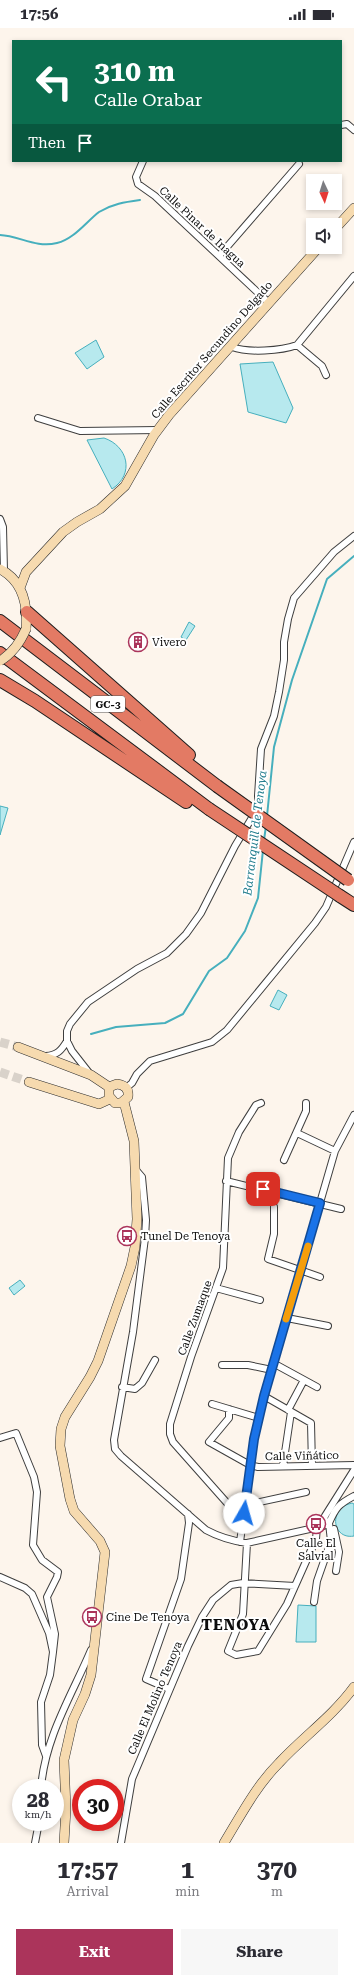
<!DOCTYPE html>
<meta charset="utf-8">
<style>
:root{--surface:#fff;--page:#f7f7f7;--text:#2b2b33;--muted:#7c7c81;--accent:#ab345b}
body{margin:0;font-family:"Roboto Serif",serif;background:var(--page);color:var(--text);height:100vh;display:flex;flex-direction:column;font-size:15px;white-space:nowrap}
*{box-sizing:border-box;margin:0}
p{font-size:13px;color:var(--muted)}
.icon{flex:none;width:22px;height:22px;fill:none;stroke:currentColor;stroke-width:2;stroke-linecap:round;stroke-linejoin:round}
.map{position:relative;height:1815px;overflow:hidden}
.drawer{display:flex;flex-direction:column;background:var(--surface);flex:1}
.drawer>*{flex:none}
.guide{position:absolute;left:12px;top:12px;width:330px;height:122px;border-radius:0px;box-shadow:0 2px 6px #0003;background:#0b6e4f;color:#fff;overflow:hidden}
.needle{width:26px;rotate:176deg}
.controls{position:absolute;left:306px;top:146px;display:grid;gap:8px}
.controls a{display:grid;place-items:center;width:36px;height:36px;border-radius:0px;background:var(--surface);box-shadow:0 2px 6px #0003;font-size:20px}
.speed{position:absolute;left:12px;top:1751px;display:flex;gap:8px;font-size:20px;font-weight:700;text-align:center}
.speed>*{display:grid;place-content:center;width:52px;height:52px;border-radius:50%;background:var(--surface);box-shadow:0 2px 6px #0003;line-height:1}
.speed small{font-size:10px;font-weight:400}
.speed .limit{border:6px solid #d22;background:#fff;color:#111}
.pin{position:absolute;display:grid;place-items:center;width:34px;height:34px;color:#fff;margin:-17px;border-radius:8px;box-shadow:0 2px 6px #0006}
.me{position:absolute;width:44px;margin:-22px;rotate:7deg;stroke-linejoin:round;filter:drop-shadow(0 0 3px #0008)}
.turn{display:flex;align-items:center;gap:14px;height:84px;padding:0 16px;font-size:18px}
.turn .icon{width:52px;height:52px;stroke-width:2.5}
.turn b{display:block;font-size:28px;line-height:34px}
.then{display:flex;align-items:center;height:38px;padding:0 16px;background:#0003;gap:8px;font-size:15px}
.eta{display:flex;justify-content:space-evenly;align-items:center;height:68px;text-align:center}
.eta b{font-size:24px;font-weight:700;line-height:28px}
.button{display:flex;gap:8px;margin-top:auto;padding:8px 16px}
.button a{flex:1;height:46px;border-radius:0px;background:var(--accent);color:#fff;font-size:16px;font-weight:700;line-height:46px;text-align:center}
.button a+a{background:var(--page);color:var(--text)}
.status{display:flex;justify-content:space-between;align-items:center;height:28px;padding:0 20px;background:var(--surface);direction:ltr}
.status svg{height:11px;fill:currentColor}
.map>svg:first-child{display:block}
</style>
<div class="status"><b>17:56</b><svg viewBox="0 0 49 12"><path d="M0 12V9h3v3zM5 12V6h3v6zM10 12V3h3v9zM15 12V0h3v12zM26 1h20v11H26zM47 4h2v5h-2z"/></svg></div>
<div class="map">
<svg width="354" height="1815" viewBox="0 0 354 1815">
<rect width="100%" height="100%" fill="#fdf5ec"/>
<path fill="#b7e9ee" stroke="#46afbd" d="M96 312 104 329 87 341 75 325Z
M273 334 293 380 286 395 248 384 240 336Z
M104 410C128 418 135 446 112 461L87 412Z
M189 594 195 598 186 612 181 609Z
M0 778 8 780 0 807Z
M278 962 287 967 279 982 270 978Z
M20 1252 25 1258 14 1267 9 1260Z
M352 1475 354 1476V1508C333 1512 327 1481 352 1475Z
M298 1577 316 1578V1614H296Z"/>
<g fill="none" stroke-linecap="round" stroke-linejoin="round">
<path stroke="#46afbd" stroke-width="2" d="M0 207C20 208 35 220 57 215 74 211 86 194 99 184 112 176 125 174 140 172
M267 788 274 719 292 652 327 551 354 528
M264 812 266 798
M91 1006 116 999 165 995 183 986 209 943 227 930 245 903 258 870 263 822"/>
<path stroke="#d9d2ca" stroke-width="9" stroke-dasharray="9 4.5" stroke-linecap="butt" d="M0 1014 18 1019
M0 1044 29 1054"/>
<g stroke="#3f3f3f" stroke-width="8">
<path id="street" d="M341 97 347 96 354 102
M143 133 136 149 138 156 155 168 269 275
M219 228 299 136
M297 317 322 338 326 347
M232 319C248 325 281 323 297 317L354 248
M38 390 80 403 158 402
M0 491 3 499 4 543
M67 1013V1003L70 996 88 974 137 941 167 925 186 906 201 885 235 818 259 778 258 768 261 721 274 688 279 664 284 632V614L288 591 294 570 334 524 354 508
M46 1028C57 1027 61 1023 67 1013L72 1023 90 1046
M126 1060 132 1055 137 1046 150 1033 212 1014 227 1002 315 895 326 879 354 814
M297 1105 335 1123
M284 1132 306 1083V1075
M136 1142 142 1149 146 1192 145 1210 133 1304 114 1412 115 1421 121 1428 206 1502C219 1509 233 1513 247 1515L323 1498 329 1495C336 1479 339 1476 354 1468
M226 1153 341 1181
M274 1179V1206L268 1231 320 1249
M216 1260 260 1272
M287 1290 328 1298
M273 1335 317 1359
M222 1337H248L272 1342
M122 1359 135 1361 142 1355 155 1332
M264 1368 311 1395 312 1438
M212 1376 259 1390
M229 1381V1390L209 1414 250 1437 258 1439 354 1437
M288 1382 304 1352
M0 1410 16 1405 34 1449 37 1464 33 1517 42 1532 58 1544 57 1549 47 1569 55 1606 53 1624
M283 1438 291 1384
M246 1477 306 1464
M243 1493 173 1414 170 1406V1396L191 1329 223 1240 228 1130 239 1104 256 1077 261 1075
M323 1498 325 1488 354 1442
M334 1501 339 1524 336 1543
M240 1514 254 1411 264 1368 335 1123 354 1087
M247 1515 243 1586 228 1623 236 1627 258 1623 287 1576 316 1511 317 1499
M0 1549 25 1560 32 1566 49 1605 53 1624 50 1647 41 1674 42 1717 46 1728
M314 1574 317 1553 331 1513 329 1495
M169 1661 146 1651 181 1551 189 1495 188 1486
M41 1760C45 1709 72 1667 91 1622
M35 1815 39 1794
M121 1815 132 1751 188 1618 202 1589 213 1572 231 1557 243 1555 295 1558"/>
</g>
<g stroke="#2e2e2e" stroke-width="10">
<path id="secondary" d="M335 201 354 180
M0 541C23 553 28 577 26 601
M20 560 26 544 63 504 77 494 100 481 125 458 154 407 169 387 319 219
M18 1019 91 1047 109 1059
M29 1054 99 1076 110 1071
M117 1056C125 1057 129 1061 128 1069L121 1075H115L109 1068V1059Z
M64 1815 66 1781 64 1732 73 1692 85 1666 91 1647 105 1524 100 1513 74 1483 70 1471 60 1418 61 1401 65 1389 90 1349 98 1333 131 1238 135 1219 137 1191 134 1113 124 1074
M224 1815C241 1787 256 1758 279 1735 303 1709 333 1688 354 1659"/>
</g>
<g stroke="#1d1d1d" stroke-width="14">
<path id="highway" d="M27 584 189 727
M0 593 217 758
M0 625 209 781
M0 652 35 673 186 774
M340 868 354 877"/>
</g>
<use href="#street" stroke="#fff" stroke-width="6"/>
<use href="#secondary" stroke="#f6daaf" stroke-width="9"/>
<use href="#highway" stroke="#e37a64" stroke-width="12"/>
<g stroke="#2e2e2e" stroke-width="10" stroke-linecap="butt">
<path id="secondary-bridge" d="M0 633C13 625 20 615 26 601"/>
</g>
<g stroke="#1d1d1d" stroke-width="14" stroke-linecap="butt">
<path id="highway-bridge" d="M217 758 348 852
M209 781 340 868"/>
</g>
<use href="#secondary-bridge" stroke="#f6daaf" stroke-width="9"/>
<use href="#highway-bridge" stroke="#e37a64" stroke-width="12"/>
</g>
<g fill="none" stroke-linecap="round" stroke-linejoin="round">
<g stroke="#114b97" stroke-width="10">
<path id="route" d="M244 1485 254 1411 264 1368 320 1175 263 1161"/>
</g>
<use href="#route" stroke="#1a73e8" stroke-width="7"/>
<path stroke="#f59e0b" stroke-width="7" d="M286 1291 308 1218"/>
</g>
<defs>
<g id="building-ring" transform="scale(1)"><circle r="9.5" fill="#fff" stroke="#ab345b" stroke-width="1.5"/><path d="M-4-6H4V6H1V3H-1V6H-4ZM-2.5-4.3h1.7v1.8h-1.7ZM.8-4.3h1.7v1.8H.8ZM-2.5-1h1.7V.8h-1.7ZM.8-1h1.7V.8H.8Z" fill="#ab345b"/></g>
<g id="bus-ring" transform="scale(1)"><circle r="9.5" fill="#fff" stroke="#ab345b" stroke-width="1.5"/><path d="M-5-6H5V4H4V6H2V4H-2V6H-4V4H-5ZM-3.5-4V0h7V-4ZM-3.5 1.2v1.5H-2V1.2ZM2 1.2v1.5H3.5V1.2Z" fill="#ab345b"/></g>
</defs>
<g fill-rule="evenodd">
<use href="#building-ring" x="138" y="614"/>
<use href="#bus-ring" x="127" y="1208"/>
<use href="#bus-ring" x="316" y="1496"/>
<use href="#bus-ring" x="92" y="1589"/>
</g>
<g text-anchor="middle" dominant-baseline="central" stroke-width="4" stroke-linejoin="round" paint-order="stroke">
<rect fill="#fff" stroke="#555" stroke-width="1" x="91" y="668" width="34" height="16" rx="3"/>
<g font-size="10" font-weight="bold" fill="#0c0c0c">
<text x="108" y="676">GC-3</text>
</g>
<g font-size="11" fill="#0c0c0c" stroke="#fff">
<text transform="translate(202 199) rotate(43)">Calle Pinar de Inagua</text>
<text transform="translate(212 322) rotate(-49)">Calle Escritor Secundino Delgado</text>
<text transform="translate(195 1290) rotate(-70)">Calle Zumaque</text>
<text transform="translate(302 1428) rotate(-1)">Calle Viñático</text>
<text transform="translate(155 1670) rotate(-67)">Calle El Molino Tenoya</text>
</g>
<g font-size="11" fill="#0c0c0c" stroke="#fff" text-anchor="start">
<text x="152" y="614">Vivero</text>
<text x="141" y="1208">Tunel De Tenoya</text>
<text x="316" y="1515" text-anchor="middle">Calle El<tspan x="316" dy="13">Salvial</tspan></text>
<text x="106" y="1589">Cine De Tenoya</text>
</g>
<g font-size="12" font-style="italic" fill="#247e8e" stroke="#fff">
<text transform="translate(255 805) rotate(-83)">Barranquill de Tenoya</text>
</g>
<g font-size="15" font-weight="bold" letter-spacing="1" fill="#0c0c0c" stroke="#fff">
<text x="236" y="1597">TENOYA</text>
</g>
</g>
</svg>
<div class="controls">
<a><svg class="needle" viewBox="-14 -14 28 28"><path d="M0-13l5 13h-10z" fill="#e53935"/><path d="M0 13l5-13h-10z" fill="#7c7c81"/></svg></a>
<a><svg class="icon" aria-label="sound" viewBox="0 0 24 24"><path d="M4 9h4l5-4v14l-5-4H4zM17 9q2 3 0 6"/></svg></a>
</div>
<div class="speed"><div>28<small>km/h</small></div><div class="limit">30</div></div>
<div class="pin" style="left:263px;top:1161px;background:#d93025"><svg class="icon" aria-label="arrive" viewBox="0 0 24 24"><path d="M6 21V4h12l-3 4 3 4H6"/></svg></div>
<svg class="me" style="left:244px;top:1485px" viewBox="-20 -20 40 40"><circle r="19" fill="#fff"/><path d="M0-13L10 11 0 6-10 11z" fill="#1a73e8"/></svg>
<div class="guide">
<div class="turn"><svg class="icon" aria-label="left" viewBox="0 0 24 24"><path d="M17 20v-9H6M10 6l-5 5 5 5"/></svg><div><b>310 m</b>Calle Orabar</div></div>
<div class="then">Then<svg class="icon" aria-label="arrive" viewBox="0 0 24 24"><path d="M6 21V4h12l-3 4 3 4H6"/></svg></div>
</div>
</div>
<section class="drawer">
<div class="eta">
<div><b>17:57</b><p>Arrival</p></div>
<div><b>1</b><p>min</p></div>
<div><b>370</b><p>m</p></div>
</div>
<div class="button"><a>Exit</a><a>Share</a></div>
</section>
